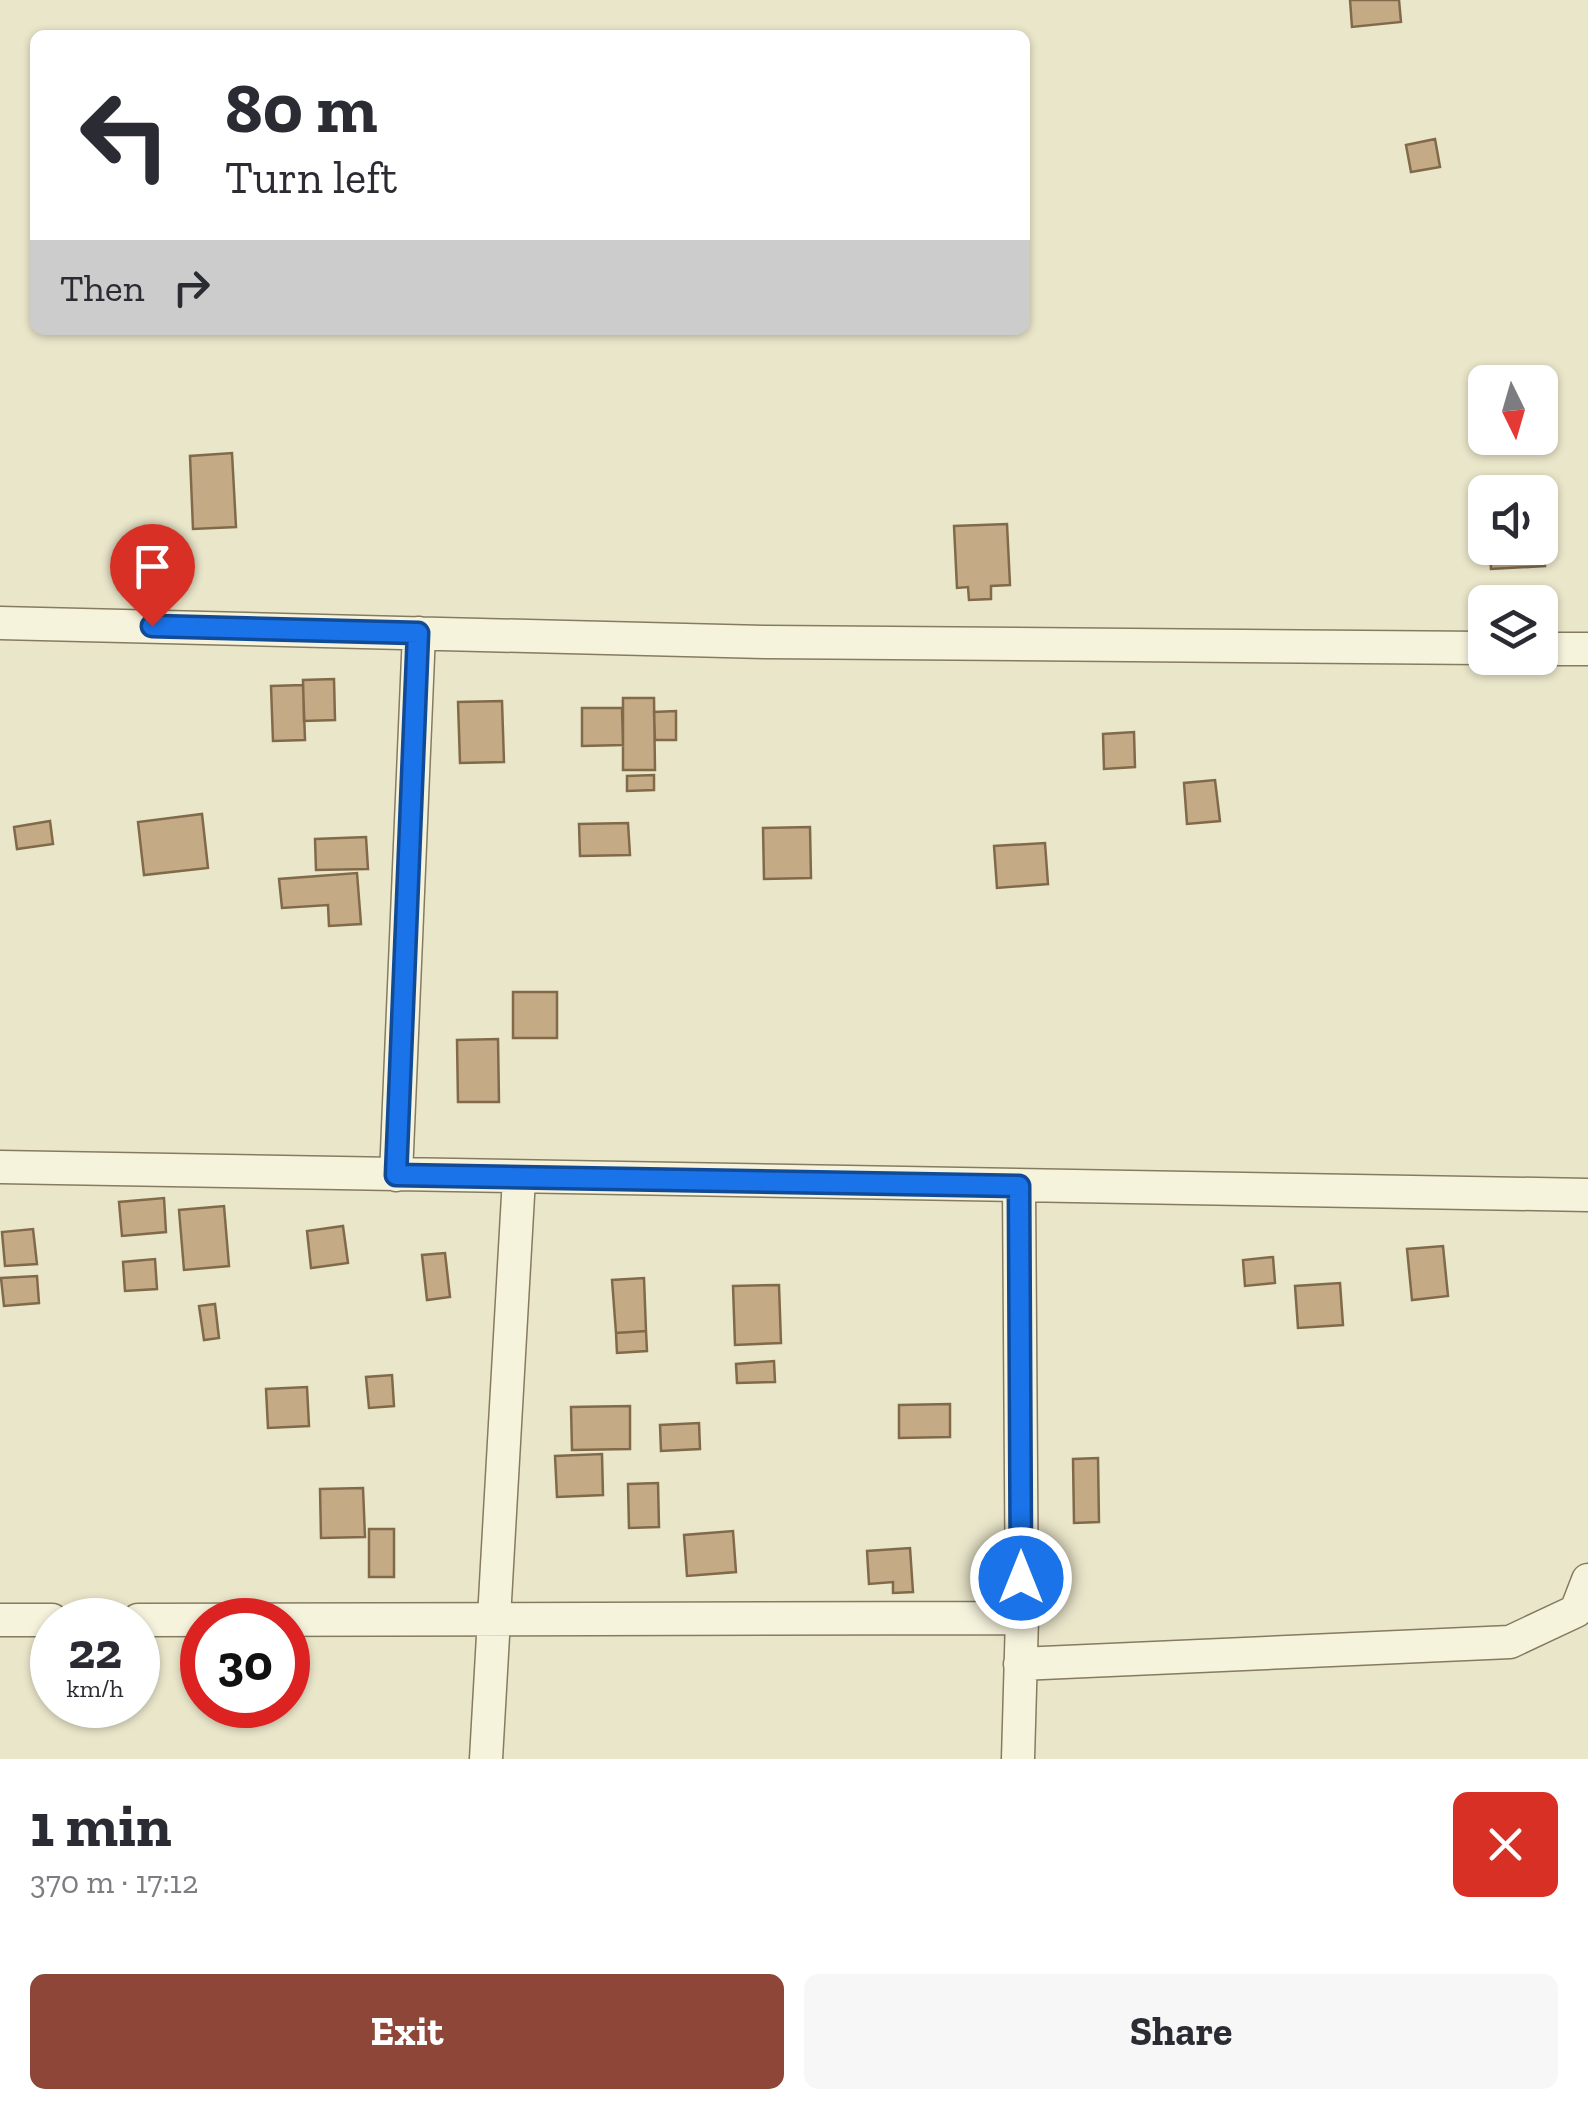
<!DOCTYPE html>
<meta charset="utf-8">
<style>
:root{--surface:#fff;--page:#f7f7f7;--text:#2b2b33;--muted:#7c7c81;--accent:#8d4637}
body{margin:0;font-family:"Zilla Slab",serif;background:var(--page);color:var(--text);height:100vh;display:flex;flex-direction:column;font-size:38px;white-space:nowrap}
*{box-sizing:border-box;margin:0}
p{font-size:32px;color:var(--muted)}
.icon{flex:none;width:55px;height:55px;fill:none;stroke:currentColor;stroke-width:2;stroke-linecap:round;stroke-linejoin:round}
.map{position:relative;height:1759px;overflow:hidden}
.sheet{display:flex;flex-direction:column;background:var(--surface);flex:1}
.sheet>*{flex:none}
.banner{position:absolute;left:30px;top:30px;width:1000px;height:305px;border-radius:15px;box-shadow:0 2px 8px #0004;background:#fff;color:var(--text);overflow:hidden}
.needle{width:65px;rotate:175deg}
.controls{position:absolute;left:1468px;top:365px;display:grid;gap:20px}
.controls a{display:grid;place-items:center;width:90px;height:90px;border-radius:15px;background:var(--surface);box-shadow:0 2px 8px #0004;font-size:50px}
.speed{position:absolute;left:30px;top:1598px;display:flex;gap:20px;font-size:50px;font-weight:700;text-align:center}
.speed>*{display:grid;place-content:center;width:130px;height:130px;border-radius:50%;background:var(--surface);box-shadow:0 2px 8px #0004;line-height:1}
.speed small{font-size:25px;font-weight:400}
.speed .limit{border:15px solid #d22;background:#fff;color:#111}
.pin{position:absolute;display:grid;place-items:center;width:85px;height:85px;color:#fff;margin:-102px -42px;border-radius:50% 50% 50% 0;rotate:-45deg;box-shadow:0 0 10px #0007}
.pin .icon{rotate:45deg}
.me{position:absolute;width:110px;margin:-55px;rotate:0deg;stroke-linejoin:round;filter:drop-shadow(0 0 8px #0008)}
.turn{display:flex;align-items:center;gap:35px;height:210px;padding:0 30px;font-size:45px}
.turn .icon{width:130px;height:130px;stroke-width:2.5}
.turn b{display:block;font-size:70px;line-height:85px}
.then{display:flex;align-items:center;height:95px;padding:0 30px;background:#0003;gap:20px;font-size:38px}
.round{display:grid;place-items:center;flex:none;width:105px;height:105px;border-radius:15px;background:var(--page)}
.summary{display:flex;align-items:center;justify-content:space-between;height:170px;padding:0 30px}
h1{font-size:60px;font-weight:700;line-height:75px}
.primary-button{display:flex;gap:20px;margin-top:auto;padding:20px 30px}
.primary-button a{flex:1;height:115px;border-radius:15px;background:var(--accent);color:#fff;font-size:40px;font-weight:700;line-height:115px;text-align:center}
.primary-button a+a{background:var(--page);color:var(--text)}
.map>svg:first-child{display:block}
</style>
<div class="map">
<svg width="1588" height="1759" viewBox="0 0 1588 1759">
<rect width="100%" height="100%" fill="#eae6ca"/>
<path fill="#c4ab85" stroke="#816a49" stroke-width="2.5" d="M1350 0H1399L1401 22 1352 27Z
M1435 139 1440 167 1411 172 1406 145Z
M232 453 236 527 193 529 190 456Z
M1007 524 1010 585 991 586V599L969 600 968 587 957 588 954 526Z
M1543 531 1545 566 1491 569 1490 548H1540V532Z
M334 679 335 720 304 721 303 680Z
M303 685 305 740 273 741 271 686Z
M623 698H654L655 770H623Z
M502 701 504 762 460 763 458 702Z
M582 708H622L623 745 582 746Z
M676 711V740H655L654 712Z
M1134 732 1135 767 1104 769 1103 734Z
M654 775V790L627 791V776Z
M1215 780 1220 821 1187 824 1184 783Z
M202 814 208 868 144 875 138 822Z
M50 821 53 844 17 849 14 827Z
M628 823 630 855 580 856 579 824Z
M810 827 811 878 764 879 763 828Z
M366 837 368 869 316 870 315 839Z
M1045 843 1048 884 997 888 994 846Z
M357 873 361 924 329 926 328 905 282 908 279 879Z
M513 992H557V1038H513Z
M498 1039 499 1102H458L457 1040Z
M164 1198 166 1232 122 1236 119 1202Z
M224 1206 229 1266 184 1270 179 1210Z
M343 1226 348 1263 311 1268 307 1231Z
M33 1229 37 1264 5 1266 2 1232Z
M1443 1246 1448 1296 1412 1300 1407 1249Z
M445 1253 450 1297 427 1300 422 1255Z
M1273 1257 1275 1283 1245 1286 1243 1260Z
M155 1259 157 1289 125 1291 123 1262Z
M37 1276 39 1303 4 1306 1 1278Z
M644 1278 646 1331 616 1333 612 1280Z
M1340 1283 1343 1325 1298 1328 1295 1286Z
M779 1285 781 1343 735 1345 733 1286Z
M215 1304 219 1338 204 1340 199 1306Z
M646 1331 647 1351 617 1353 616 1333Z
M774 1361 775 1382 737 1383 736 1364Z
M392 1375 394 1406 369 1408 366 1377Z
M307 1387 309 1426 268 1428 266 1389Z
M950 1404V1437L899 1438V1405Z
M630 1406V1449L572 1450 571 1407Z
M699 1423 700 1449 661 1451 660 1425Z
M602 1454 603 1495 557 1497 555 1456Z
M1098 1458 1099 1522 1074 1523 1073 1459Z
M658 1483 659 1527 629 1528 628 1484Z
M363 1488 365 1537 321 1538 320 1489Z
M369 1529H394V1577H369Z
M733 1531 736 1572 687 1576 684 1535Z
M910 1548 913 1592 893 1593V1582L869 1584 867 1551Z"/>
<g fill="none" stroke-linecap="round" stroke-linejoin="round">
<g stroke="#857b60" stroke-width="35">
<path id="street" d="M0 623 766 642 1485 648
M1540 649H1588
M0 1167 1588 1195
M396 1175 419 633
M0 1620H52
M138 1620 1022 1618
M1020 1664 1510 1642 1576 1611 1588 1580
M486 1759 519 1178
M1018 1759 1022 1618 1019 1187"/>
</g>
<use href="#street" stroke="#f6f3dd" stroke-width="32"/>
</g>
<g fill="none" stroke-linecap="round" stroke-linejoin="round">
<g stroke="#114b97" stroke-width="25">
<path id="route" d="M152 626 418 633 396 1175 1019 1186 1021 1578"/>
</g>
<use href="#route" stroke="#1a73e8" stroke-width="18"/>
</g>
</svg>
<div class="controls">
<a><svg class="needle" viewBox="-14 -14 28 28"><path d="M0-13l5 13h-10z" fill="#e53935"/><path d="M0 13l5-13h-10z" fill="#7c7c81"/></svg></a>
<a><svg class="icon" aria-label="sound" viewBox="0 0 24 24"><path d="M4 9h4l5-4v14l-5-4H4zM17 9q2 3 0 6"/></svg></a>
<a><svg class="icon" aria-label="layers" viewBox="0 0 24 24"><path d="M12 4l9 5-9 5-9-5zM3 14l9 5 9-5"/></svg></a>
</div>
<div class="speed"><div>22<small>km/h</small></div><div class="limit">30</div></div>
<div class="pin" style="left:152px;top:626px;background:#d93025"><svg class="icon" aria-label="arrive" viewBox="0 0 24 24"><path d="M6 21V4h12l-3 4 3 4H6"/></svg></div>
<svg class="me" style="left:1021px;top:1578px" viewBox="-20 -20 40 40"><circle r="17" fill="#1a73e8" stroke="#fff" stroke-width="3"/><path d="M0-11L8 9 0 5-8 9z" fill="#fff"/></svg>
<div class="banner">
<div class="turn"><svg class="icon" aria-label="left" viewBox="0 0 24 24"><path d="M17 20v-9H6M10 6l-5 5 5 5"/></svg><div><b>80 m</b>Turn left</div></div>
<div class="then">Then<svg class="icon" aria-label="right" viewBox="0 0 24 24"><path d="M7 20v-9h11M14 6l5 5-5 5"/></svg></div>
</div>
</div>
<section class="sheet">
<div class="summary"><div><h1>1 min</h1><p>370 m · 17:12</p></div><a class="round" style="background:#d93025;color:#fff"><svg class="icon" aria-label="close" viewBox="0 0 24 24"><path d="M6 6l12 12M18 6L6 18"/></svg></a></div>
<div class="primary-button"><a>Exit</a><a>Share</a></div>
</section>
